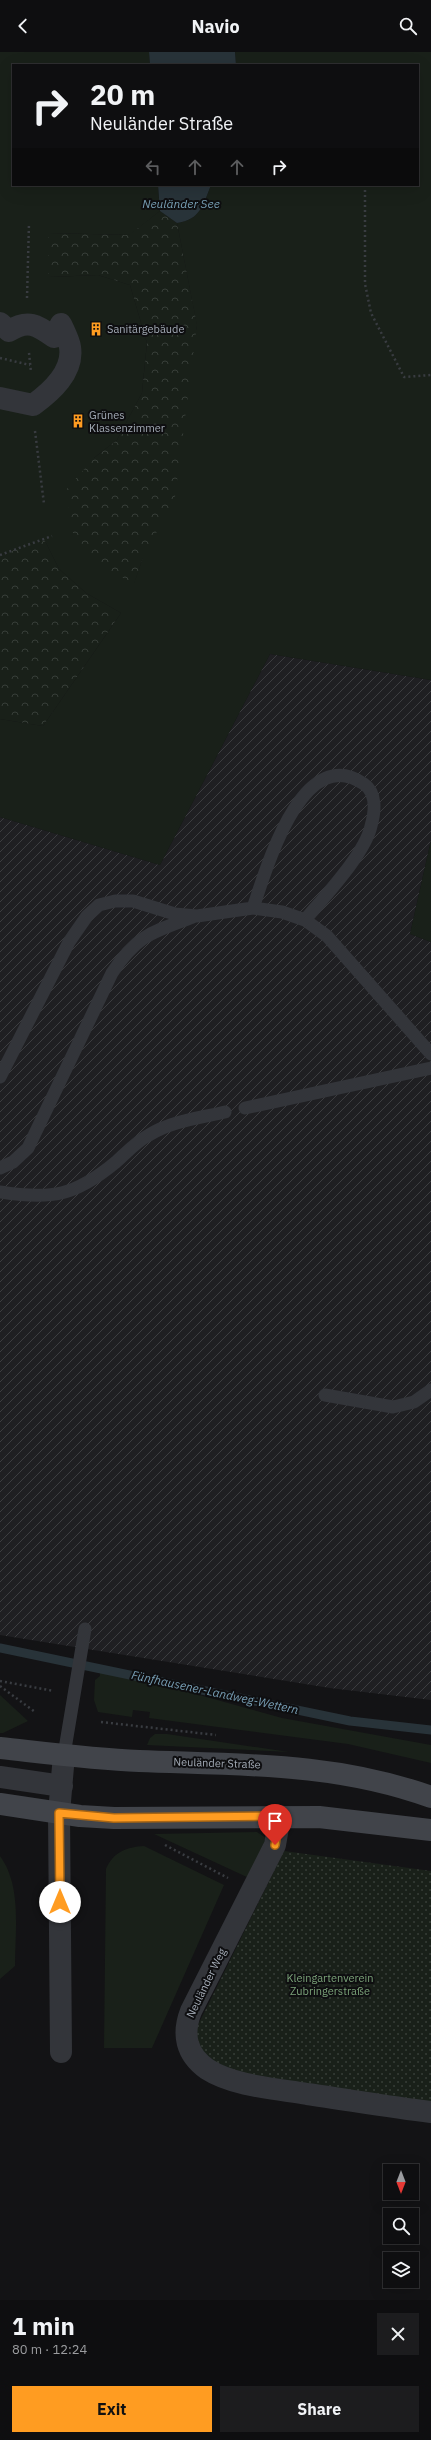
<!DOCTYPE html>
<meta charset="utf-8">
<style>
:root{--surface:#0e0e10;--page:#1c1c1e;--text:#f1f3f6;--muted:#9b9c9f;--line:#2e2e30;--accent:#ff9c21}
body{margin:0;font-family:"IBM Plex Sans",sans-serif;background:var(--page);color:var(--text);height:100vh;display:flex;flex-direction:column;font-size:15px;white-space:nowrap}
*{box-sizing:border-box;margin:0}
p{font-size:13px;color:var(--muted)}
.icon{flex:none;width:22px;height:22px;fill:none;stroke:currentColor;stroke-width:2;stroke-linecap:round;stroke-linejoin:round}
.map{position:relative;height:2248px;overflow:hidden}
.sheet{display:flex;flex-direction:column;background:var(--surface);flex:1}
.sheet>*{flex:none}
.banner{position:absolute;left:12px;top:12px;width:407px;height:122px;border-radius:0px;box-shadow:0 4px 16px #0002,0 0 0 1px var(--line);background:#0e0e10;color:var(--text);overflow:hidden}
.needle{width:26px;rotate:180deg}
.fabs{position:absolute;left:383px;top:2112px;display:grid;gap:8px}
.fabs a{display:grid;place-items:center;width:36px;height:36px;border-radius:0px;background:var(--surface);box-shadow:0 4px 16px #0002,0 0 0 1px var(--line);font-size:20px}
.pin{position:absolute;display:grid;place-items:center;width:34px;height:34px;color:#fff;margin:-41px -17px;border-radius:50% 50% 50% 0;rotate:-45deg;box-shadow:0 0 4px #0007}
.pin .icon{rotate:45deg}
.me{position:absolute;width:44px;margin:-22px;rotate:0deg;stroke-linejoin:round;filter:drop-shadow(0 0 3px #0008)}
.turn{display:flex;align-items:center;gap:14px;height:84px;padding:0 12px;font-size:18px}
.turn .icon{width:52px;height:52px;stroke-width:2.5}
.turn b{display:block;font-size:28px;line-height:34px}
.lanes{display:flex;align-items:center;height:38px;padding:0 12px;background:#0003;justify-content:center;gap:20px;direction:ltr}
.lanes .off{opacity:.35}
.round{display:grid;place-items:center;flex:none;width:42px;height:42px;border-radius:0px;background:var(--page)}
.headline{display:flex;align-items:center;justify-content:space-between;height:68px;padding:0 12px}
h1{font-size:24px;font-weight:700;line-height:30px}
.action{display:flex;gap:8px;margin-top:auto;padding:8px 12px}
.action a{flex:1;height:46px;border-radius:0px;background:var(--accent);color:#111;font-size:16px;font-weight:700;line-height:46px;text-align:center}
.action a+a{background:var(--page);color:var(--text)}
header{display:flex;justify-content:space-between;align-items:center;height:52px;padding:0 12px;background:var(--surface);font-size:18px;font-weight:700}
.map>svg:first-child{display:block}
</style>
<header><svg class="icon" aria-label="back" viewBox="0 0 24 24"><path d="M15 5l-7 7 7 7"/></svg>Navio<svg class="icon" aria-label="search" viewBox="0 0 24 24"><circle cx="10" cy="10" r="6"/><path d="M15 15l6 6"/></svg></header>
<div class="map">
<svg width="431" height="2248" viewBox="0 0 431 2248">
<defs>
<pattern id="industrial-furrows" width="10" height="10" patternUnits="userSpaceOnUse"><rect width="10" height="10" fill="#1f1f22"/><path d="M-1 1l2-2M0 10L10 0M9 11l2-2" fill="none" stroke="#3c3d40"/></pattern>
<pattern id="forest-crowns" width="20" height="18" patternUnits="userSpaceOnUse"><rect width="20" height="18" fill="#192019"/><path d="M2 6a3 3 0 1 1 6 0M12 15a3 3 0 1 1 6 0" fill="none" stroke="#373e38"/></pattern>
<pattern id="garden-dots" width="8" height="8" patternUnits="userSpaceOnUse"><rect width="8" height="8" fill="#192019"/><path d="M2 2h.1M6 6h.1" fill="none" stroke="#373e38" stroke-width="1.8" stroke-linecap="round"/></pattern>
</defs>
<rect width="100%" height="100%" fill="#131315"/>
<path fill="url(#industrial-furrows)" d="M270 602 431 628V788L410 882 431 890V1648L330 1636 0 1583V765L160 813Z"/>
<path fill="#192019" d="M0 0H149L150 13H13V133H158L160 159 130 183 48 181 49 225 98 223 130 233 147 291 142 341 117 388 94 406 134 531 142 508 197 274 177 171C200 168 203 153 211 133H418V13H236L235 0H431V628L270 602 160 813 0 765V667L43 674 121 561 86 541 59 517 44 487 0 503Z
M431 788V890L410 882Z
M100 1620 174 1636 282 1666 431 1693V1711L348 1692 149 1666 150 1660 133 1658 132 1665 98 1660 94 1648 95 1628 100 1624Z
M0 1643 28 1669 3 1681H0Z
M155 1682H167L289 1700 147 1693 150 1686Z
M257 1780 266 1786 249 1826 154 1782Z
M144 1794 224 1833 152 1996H104L106 1817C113 1800 127 1795 144 1794Z
M0 1804C22 1834 15 1879 15 1914L0 1927Z"/>
<path fill="url(#forest-crowns)" d="M160 159 177 171 197 273 175 445 142 508 134 532 97 511 73 481 66 438 94 406 117 388 142 341 147 291 130 233 98 223 48 225V181L129 183Z
M44 487 59 517 86 541 121 561 43 674 0 667V503Z"/>
<path fill="url(#garden-dots)" d="M284 1799 431 1819V2050L261 2025C241 2021 210 2016 200 1996 197 1991 197 1982 196 1977Z"/>
<path fill="#283339" d="M149 0H235L236 13H150Z
M158 133H211C203 153 200 168 177 171L160 159Z"/>
<g fill="none" stroke-linecap="round" stroke-linejoin="round">
<path stroke="#283339" stroke-width="9" d="M0 1596 350 1669 431 1678"/>
<path stroke="#393c41" stroke-width="2.5" stroke-dasharray="2 3" stroke-linecap="butt" d="M365 133V232L371 261 404 325 431 323
M27 246 29 171
M29 301 31 320
M0 306 30 313
M35 379 44 452
M0 503 52 484
M0 1629 54 1639
M0 1634 35 1660
M101 1670 216 1683
M165 1793 228 1826"/>
<path stroke="#33353a" stroke-width="13" d="M253 856C266 818 302 689 364 732 377 741 375 760 371 774 365 802 324 845 305 868
M0 1025 69 890 87 864 99 853 115 849H133L175 862 197 864 253 856 282 860 305 868 327 884 431 1002
M245 1056 431 1016
M0 1116 13 1110 28 1096 112 921C137 883 152 880 193 865
M0 1140C52 1148 75 1144 116 1110 126 1101 137 1089 149 1083 171 1069 200 1066 225 1060
M325 1343 393 1355 414 1350 431 1338
M64 1703 85 1577"/>
<path stroke="#33353a" stroke-width="22" d="M0 271 9 279C28 267 37 273 54 285L61 272C64 279 69 288 70 295 74 320 51 340 33 353L0 346
M0 1725 62 1734
M280 1764 275 1793 191 1959C182 1982 186 2002 207 2017 233 2034 277 2037 307 2042 349 2048 390 2055 431 2060
M61 2000 59 1761 64 1703"/>
<path stroke="#41444a" stroke-width="22" d="M0 1696C46 1701 92 1707 139 1709 239 1713 335 1710 431 1745
M0 1752 80 1764 114 1766 319 1765 431 1778"/>
</g>
<g fill="none" stroke-linecap="round" stroke-linejoin="round">
<g stroke="#a66515" stroke-width="10">
<path id="route" d="M60 1850 59 1761 114 1766 280 1764 275 1793"/>
</g>
<use href="#route" stroke="#ff9c21" stroke-width="7"/>
</g>
<defs>
<g id="building-bare" transform="scale(1.08)"><path d="M-4-6H4V6H1V3H-1V6H-4ZM-2.5-4.3h1.7v1.8h-1.7ZM.8-4.3h1.7v1.8H.8ZM-2.5-1h1.7V.8h-1.7ZM.8-1h1.7V.8H.8Z" fill="#ff9c21" stroke="#0e0e10" stroke-width="2.5" paint-order="stroke"/></g>
</defs>
<g fill-rule="evenodd">
<use href="#building-bare" x="96" y="277"/>
<use href="#building-bare" x="78" y="369"/>
</g>
<g text-anchor="middle" dominant-baseline="central" stroke-width="4" stroke-linejoin="round" paint-order="stroke">
<g font-size="11" fill="#a3abb6" stroke="#0e0e10" text-anchor="start">
<text x="107" y="277">Sanitärgebäude</text>
<text x="89" y="363">Grünes<tspan x="89" dy="13">Klassenzimmer</tspan></text>
</g>
<g font-size="11" fill="#a3abb6" stroke="#0e0e10">
<text transform="translate(217 1711) rotate(2)">Neuländer Straße</text>
<text transform="translate(206 1931) rotate(-64)">Neuländer Weg</text>
</g>
<g font-size="11" fill="#7ba379" stroke="#0e0e10">
<text x="330" y="1926">Kleingartenverein<tspan x="330" dy="13">Zubringerstraße</tspan></text>
</g>
<g font-size="12" font-style="italic" fill="#779eb4" stroke="#0e0e10">
<text x="181" y="151">Neuländer See</text>
<text transform="translate(215 1640) rotate(12)">Fünfhausener-Landweg-Wettern</text>
</g>
</g>
</svg>
<div class="fabs">
<a><svg class="needle" viewBox="-14 -14 28 28"><path d="M0-13l5 13h-10z" fill="#e53935"/><path d="M0 13l5-13h-10z" fill="#9b9c9f"/></svg></a>
<a><svg class="icon" aria-label="search" viewBox="0 0 24 24"><circle cx="10" cy="10" r="6"/><path d="M15 15l6 6"/></svg></a>
<a><svg class="icon" aria-label="layers" viewBox="0 0 24 24"><path d="M12 4l9 5-9 5-9-5zM3 14l9 5 9-5"/></svg></a>
</div>
<div class="pin" style="left:275px;top:1793px;background:#d93025"><svg class="icon" aria-label="arrive" viewBox="0 0 24 24"><path d="M6 21V4h12l-3 4 3 4H6"/></svg></div>
<svg class="me" style="left:60px;top:1850px" viewBox="-20 -20 40 40"><circle r="19" fill="#fff"/><path d="M0-13L10 11 0 6-10 11z" fill="#ff9c21"/></svg>
<div class="banner">
<div class="turn"><svg class="icon" aria-label="right" viewBox="0 0 24 24"><path d="M7 20v-9h11M14 6l5 5-5 5"/></svg><div><b>20 m</b>Neuländer Straße</div></div>
<div class="lanes"><svg class="icon off" aria-label="left" viewBox="0 0 24 24"><path d="M17 20v-9H6M10 6l-5 5 5 5"/></svg><svg class="icon off" aria-label="ahead" viewBox="0 0 24 24"><path d="M12 20V5M6 11l6-6 6 6"/></svg><svg class="icon off" aria-label="ahead" viewBox="0 0 24 24"><path d="M12 20V5M6 11l6-6 6 6"/></svg><svg class="icon" aria-label="right" viewBox="0 0 24 24"><path d="M7 20v-9h11M14 6l5 5-5 5"/></svg></div>
</div>
</div>
<section class="sheet">
<div class="headline"><div><h1>1 min</h1><p>80 m · 12:24</p></div><a class="round"><svg class="icon" aria-label="close" viewBox="0 0 24 24"><path d="M6 6l12 12M18 6L6 18"/></svg></a></div>
<div class="action"><a>Exit</a><a>Share</a></div>
</section>
